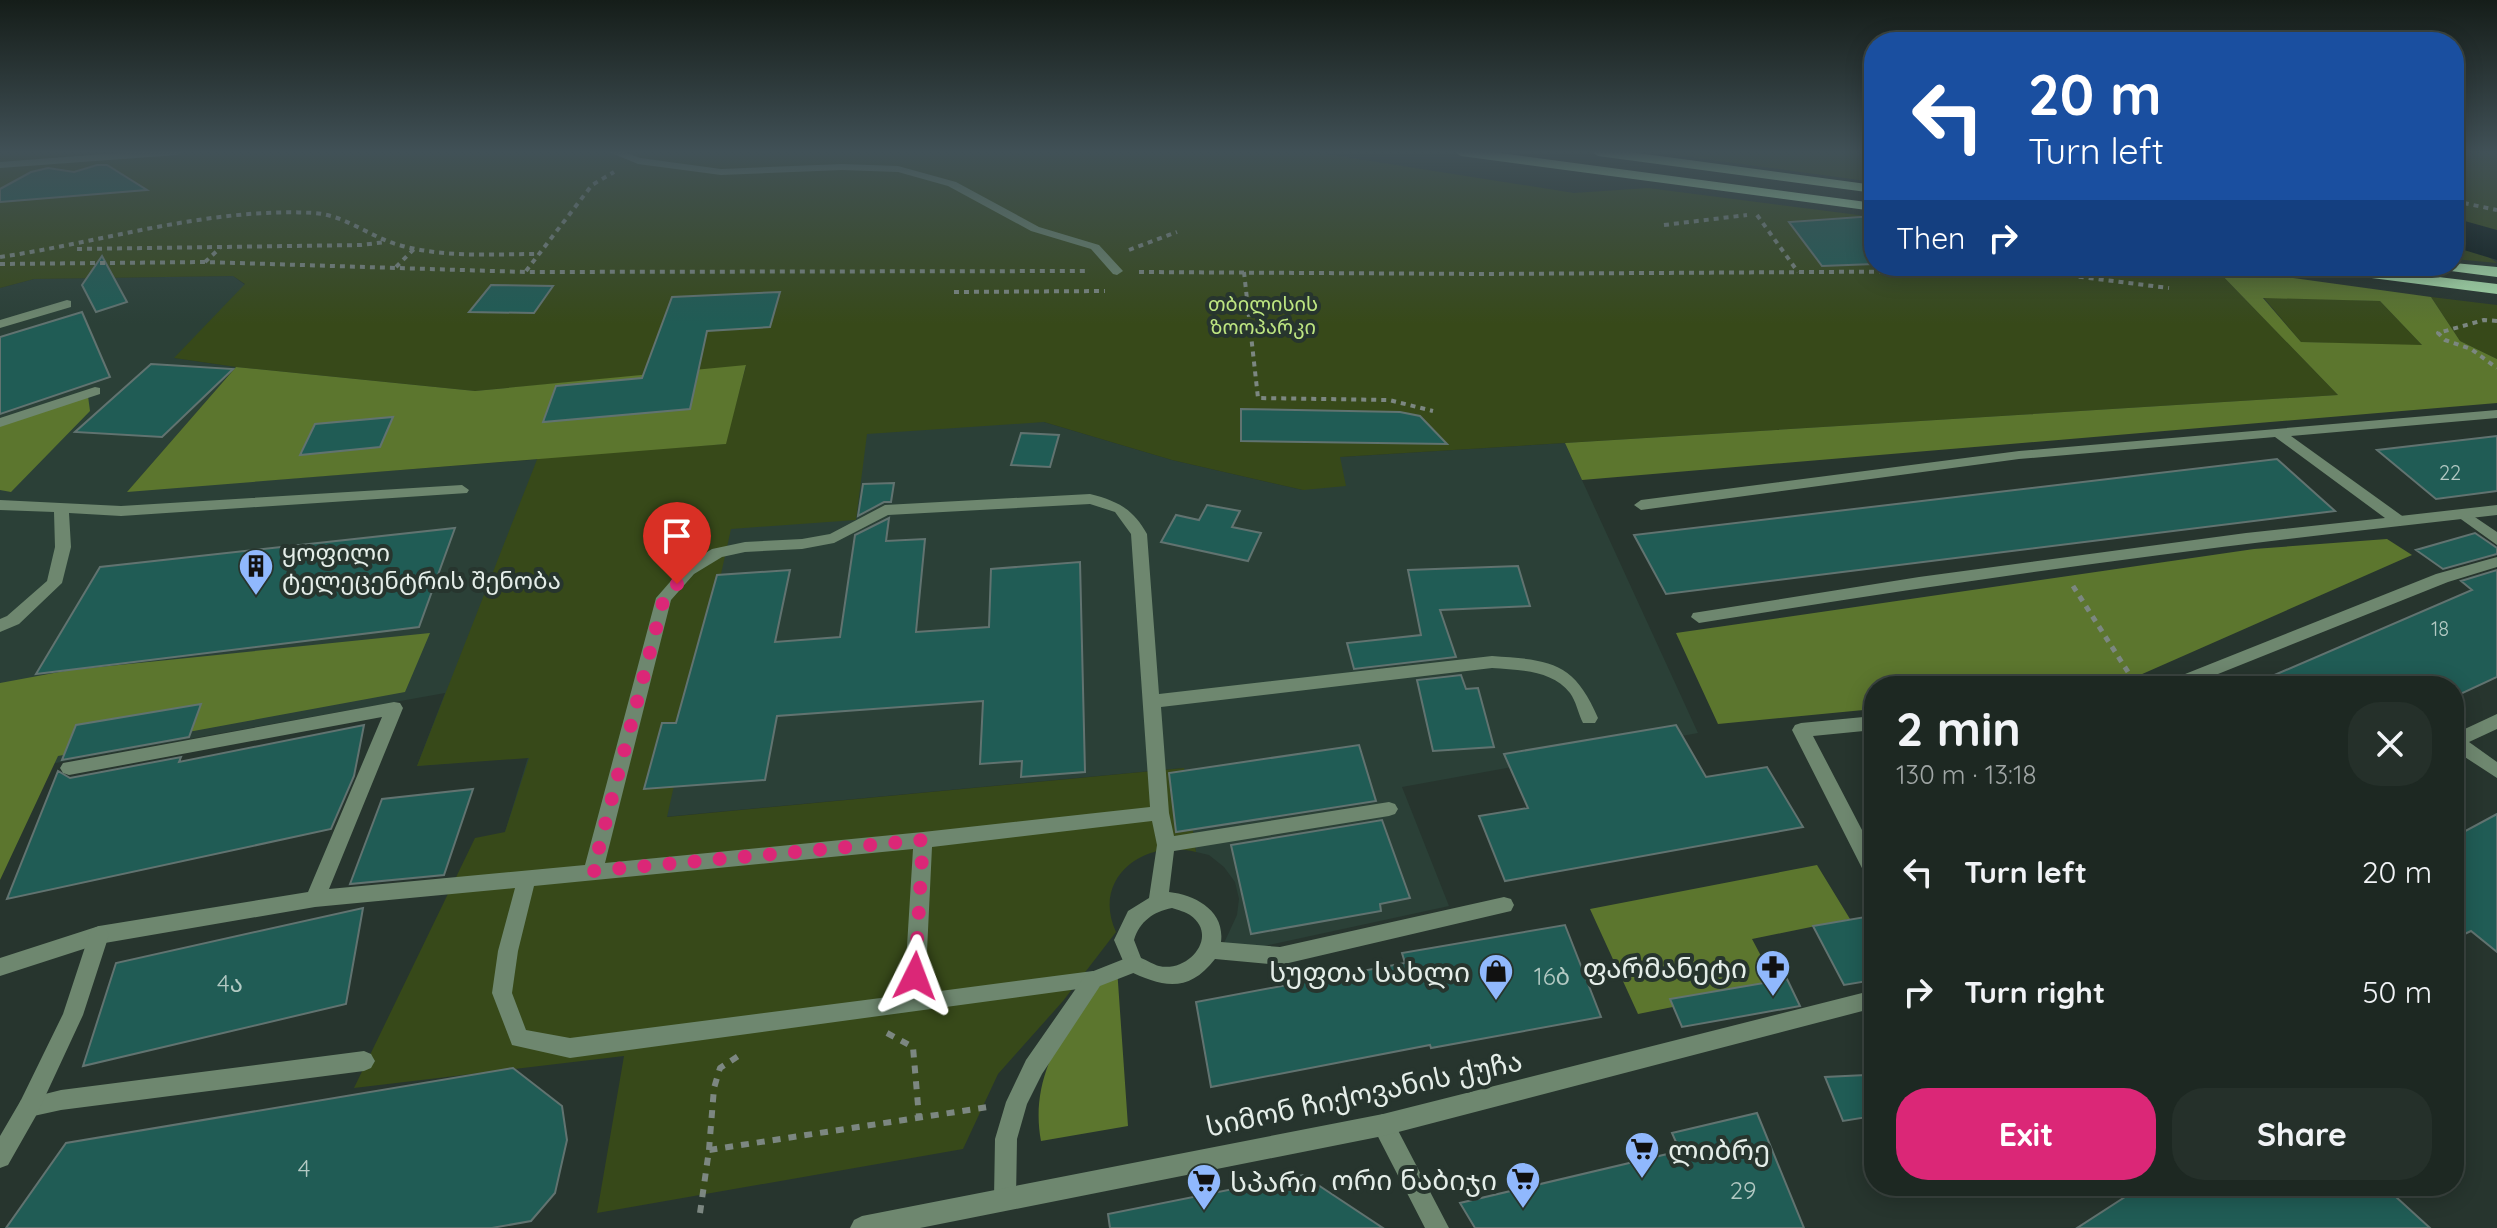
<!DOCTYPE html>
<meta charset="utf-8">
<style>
:root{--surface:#1d2822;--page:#25302a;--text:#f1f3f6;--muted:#a0a6a5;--line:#3b4440;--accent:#db2777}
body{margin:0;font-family:Quicksand,"Noto Sans Georgian",sans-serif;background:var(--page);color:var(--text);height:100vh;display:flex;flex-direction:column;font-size:30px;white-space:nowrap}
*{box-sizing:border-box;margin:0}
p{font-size:26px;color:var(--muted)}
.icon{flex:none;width:44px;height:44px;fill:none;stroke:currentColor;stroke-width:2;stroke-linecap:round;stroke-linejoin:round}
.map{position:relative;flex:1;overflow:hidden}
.drawer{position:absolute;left:1864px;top:676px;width:600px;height:520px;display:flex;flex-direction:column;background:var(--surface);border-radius:32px;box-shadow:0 4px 20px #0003,0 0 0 2px var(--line)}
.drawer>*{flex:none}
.banner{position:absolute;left:1864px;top:32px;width:600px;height:244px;border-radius:32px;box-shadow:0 4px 20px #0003,0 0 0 2px var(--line);background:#1a4fa0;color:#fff;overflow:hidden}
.pin{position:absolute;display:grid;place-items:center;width:68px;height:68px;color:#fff;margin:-82px -34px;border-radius:50% 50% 50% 0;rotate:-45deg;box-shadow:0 0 8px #0007}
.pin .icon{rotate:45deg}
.me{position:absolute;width:88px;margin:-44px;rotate:3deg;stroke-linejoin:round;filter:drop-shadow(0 0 6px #0008)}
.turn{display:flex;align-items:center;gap:28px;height:168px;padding:0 32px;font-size:36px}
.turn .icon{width:104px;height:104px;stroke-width:2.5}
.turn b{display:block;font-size:56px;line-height:68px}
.then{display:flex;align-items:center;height:76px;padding:0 32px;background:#0003;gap:16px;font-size:30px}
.round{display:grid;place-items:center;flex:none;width:84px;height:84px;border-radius:32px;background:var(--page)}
.overview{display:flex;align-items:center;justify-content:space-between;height:136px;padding:0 32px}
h1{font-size:48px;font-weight:800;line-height:60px}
.cta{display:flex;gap:16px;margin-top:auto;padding:16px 32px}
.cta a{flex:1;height:92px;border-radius:32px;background:var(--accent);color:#fff;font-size:32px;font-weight:800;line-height:92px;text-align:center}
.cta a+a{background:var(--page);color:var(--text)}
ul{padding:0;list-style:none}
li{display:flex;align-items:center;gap:24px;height:120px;padding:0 32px}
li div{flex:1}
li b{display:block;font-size:30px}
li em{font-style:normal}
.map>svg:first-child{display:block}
</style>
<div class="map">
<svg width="2497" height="1228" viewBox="0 0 2497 1228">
<rect width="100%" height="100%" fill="#27352e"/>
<path fill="#2b4037" d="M233 276 245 285 175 358 236 367 128 491 866 434 890 424 1044 422 1172 460 1303 490 1340 457 1565 443 1698 733 1402 787 1449 906 1218 956 1237 915 1239 899 1235 882 1224 867 1209 855 1196 852 1183 768 505 832 528 757 417 766 445 693 0 773V288L34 279Z"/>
<path fill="#374919" d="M0 152H1314L1574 193 1648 188 1874 217V266L2214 267 2338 395 1340 457 1346 486 1303 490 1172 460 1044 422 867 434 856 520 731 529 667 817 1184 768 1196 852C1144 838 1091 878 1116 932L1063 1001 998 1074 963 1149 597 1213 624 1056 354 1088 475 838 505 832 529 758 417 766 538 457 725 444 746 366 475 391 236 367 174 358 245 284 233 276 34 279 0 288Z
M1653 152H1874V182Z
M2454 152H2497V252L2483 253 2497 263 2454 259Z
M2263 297 2380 301 2423 346 2301 342Z
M2431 297 2497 305V359L2460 341Z"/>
<path fill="#5c762e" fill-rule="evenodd" d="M2214 267 2431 297 2460 341 2497 359V403L1582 480 1565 443 2338 395ZM2263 298 2380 301 2422 345 2301 342Z
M746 365 726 444 127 492 236 367 475 391Z
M88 396 90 411 11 492 0 490V426Z
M2387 539 2412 555 2115 686H1874V709L1718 724 1676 633 2254 549Z
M430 633 405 692 58 756 0 880V683L70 670Z
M1817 865 1850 919 1752 939 1777 986 1638 1014 1590 909Z
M1117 968 1128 1126 1041 1141C1028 1073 1070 1014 1117 968Z"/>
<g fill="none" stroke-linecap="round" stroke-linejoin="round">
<path fill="#0a191a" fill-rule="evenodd" d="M2454 218 2497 230V260L2454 247Z"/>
</g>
<path fill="#205c55" stroke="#617370" stroke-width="2" d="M97 165H107L147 190 0 202V189L31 172 48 168 74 172Z
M1874 216V264L1822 266 1789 222Z
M102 256 127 302 96 312 82 285Z
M491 285 553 286 534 313 469 312Z
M780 292 770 327 707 331 690 409 543 422 556 386 642 378 672 297Z
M82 312 110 377 0 414V337Z
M151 364 233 369 162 437 75 432Z
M1241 409 1400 412 1420 416 1447 444 1241 441Z
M393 417 380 447 300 455 315 424Z
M1021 433 1059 435 1050 467 1011 465Z
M2497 436V491L2436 499 2377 450Z
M2277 459 2335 511 1666 594 1634 535Z
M894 483 891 502H884L858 516 863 484Z
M1207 505 1240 511 1232 527 1261 533 1248 561 1161 542 1176 515 1199 520Z
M889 518 886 541 925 539 916 632 989 627 991 569 1080 562 1085 772 1021 777 1022 761 980 764 983 701 777 716 765 780 644 789 662 723H676L717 575 790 570 775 642 840 637 855 535Z
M455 528 419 627 36 674 100 567Z
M2475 533 2497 548V554L2443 569 2416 550Z
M1518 566 1530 606 1440 610 1456 657 1354 669 1347 643 1421 635 1408 570Z
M2497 570V677L2454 697V686H2249L2472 590 2461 581Z
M1461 675 1466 689 1478 688 1494 747 1433 751 1417 680Z
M201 704 189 737 62 760 76 725Z
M364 725 354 776 331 829 7 899 58 771 70 778 181 757 179 762Z
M1676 725 1706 777 1767 767 1803 827 1505 881 1479 816 1528 808 1504 754Z
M1359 745 1376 801 1176 832 1169 773Z
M473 789 444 875 350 884 382 799Z
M2497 814V952L2471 931 2454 939V837Z
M1382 820 1410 898 1380 904 1381 911 1251 934 1231 845Z
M363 908 346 1004 83 1066 116 963Z
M1865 917 1874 933V980L1844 985 1813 926Z
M1565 925 1601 1017 1431 1048 1430 1045 1211 1087 1196 1002 1405 963 1402 953Z
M1787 979 1800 1006 1682 1027 1670 999Z
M513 1068 562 1106 567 1140 555 1193 531 1221 492 1228H6L66 1143Z
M1866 1075 1874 1093V1116L1843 1121 1825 1077Z
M1757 1113 1804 1228H1475L1460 1203 1680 1151 1672 1133Z
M1303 1175 1383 1228H1110L1108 1214Z
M2142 1186H2384L2430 1228H2077Z"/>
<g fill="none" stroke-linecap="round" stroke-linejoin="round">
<path stroke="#7c8781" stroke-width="4" stroke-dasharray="5 5" stroke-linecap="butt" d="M2454 201 2497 210
M1757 215 1798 272
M1664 225 1747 215
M77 249 361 245 386 242
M1129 250 1177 232
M0 257C103 242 209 207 314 213 345 215 370 237 399 245 444 258 493 254 539 254
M205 262 220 248
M0 264 205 262 525 272 1085 271
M396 267 414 249
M526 271 592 185 614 172
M1139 272 1483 274 1982 271 2065 275 2169 288
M1244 272 1258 398 1389 400 1433 411
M954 292 1105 291
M2497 321 2484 320 2438 333 2445 340 2471 349 2497 368"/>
<path stroke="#7c8781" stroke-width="5" stroke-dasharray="6 6" stroke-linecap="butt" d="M2073 586 2137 686"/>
<path stroke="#7c8781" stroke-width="6" stroke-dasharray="8 8" stroke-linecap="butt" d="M887 1033 913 1047 919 1117
M709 1150 714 1088 720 1068 740 1055
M700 1213 709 1150 988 1107"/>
<path fill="#6e876f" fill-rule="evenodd" d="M130 152H182L177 155 0 168V162Z
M609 152H625L640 158 721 169 842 164 898 166 956 182 1039 227 1099 245 1123 271 1117 275 1113 274 1091 249 1031 231 948 186 898 172 842 170 721 175 638 164Z
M95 387 100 388V394L0 427V418Z
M2497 410V418L2291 436 2405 518 2407 521 2400 526C2165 552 1932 585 1699 623L1691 617 1693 613 1919 577 2246 533 2385 518 2275 437 2019 459 1641 510 1634 505 1641 500 2019 451Z
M462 485 469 490 467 493 121 516 69 513 71 547 62 583 19 624 0 632V619L7 616 47 581 55 547 54 512 0 510V500L121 506Z
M1090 494C1118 501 1133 509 1147 534L1159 694 1492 656C1550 660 1574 661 1598 718L1595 723H1583C1578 713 1576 701 1570 693 1552 670 1519 670 1492 668L1161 707 1169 813 1174 836 1389 802 1395 804 1398 809 1395 814 1389 816 1174 851 1169 892C1196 895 1225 911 1221 942L1280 947 1504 897 1511 899 1514 905 1511 911 1280 965 1215 959C1188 994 1162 987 1127 970L1114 940 1128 911 1149 898 1157 845 1152 821 932 847 925 993 1093 971 1100 974 1103 980 1100 986 570 1058 512 1045 492 993 498 951 515 888 315 907 99 944 0 976V958L99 926 308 892 382 717 69 775 63 773 60 768 63 763 394 702 400 703 403 708 329 889 585 865 656 598 684 566 712 549 745 542 802 539 830 534 885 505ZM1090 504 1115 512 1131 534 1150 807 923 832 605 863 671 600 694 574 722 557 745 552 802 549 834 543 888 515ZM913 849 904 995 570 1038 526 1030 512 993 518 951 534 886ZM1172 908C1178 910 1186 912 1190 915 1220 936 1188 973 1159 966 1154 965 1147 960 1141 958L1134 940C1140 921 1153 912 1172 908Z
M2463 509 2497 532V545L2458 517 2456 514Z
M2497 557V567L2448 582 2188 686H2163L2165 682 2436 574Z
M1874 716V730L1813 736 1874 853V880L1867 878 1792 730 1795 725 1801 723Z
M364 1051 371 1054 375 1061 371 1068 364 1071 61 1110 29 1117 21 1114 18 1107 21 1100 61 1090Z"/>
<path fill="#6e876f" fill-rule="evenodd" d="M67 300 71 301V307L0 328V320Z
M2497 505V515L2400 526 2393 521 2400 516Z
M99 926 106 929 109 935 83 1015 37 1114 8 1165 0 1168V1136L21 1100 63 1014 89 935 92 929Z
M1134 955 1141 958 1144 964 1141 970 1100 986 1042 1074 1027 1104 1017 1139 1016 1198 1013 1206 1005 1209 997 1206 994 1198 995 1139 1006 1102 1026 1060 1086 974Z
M1383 1114 1391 1117 1449 1228H1425L1372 1125 1375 1117Z"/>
<path fill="#6e876f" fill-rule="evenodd" d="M2497 714V729L2469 742 2497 762V778L2454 750V734Z
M1874 990V1008L1383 1136 920 1228H850L854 1220 862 1216 1383 1114Z"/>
<path fill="#a8ddab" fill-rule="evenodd" d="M1455 152H1493L1874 203V211L1461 156Z
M1592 152H1630L1874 185V193L1598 156Z
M2454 263 2497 267V277L2443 270 2436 266H2454Z
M2302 266H2346L2497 284V294L2309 270Z"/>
</g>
<linearGradient id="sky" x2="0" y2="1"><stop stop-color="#151d19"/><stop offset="0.47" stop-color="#415157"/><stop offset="1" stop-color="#415157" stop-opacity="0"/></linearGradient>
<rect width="2497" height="324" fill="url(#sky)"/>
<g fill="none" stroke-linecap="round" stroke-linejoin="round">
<path stroke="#db2777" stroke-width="14" stroke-dasharray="0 25.2" d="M677 584 664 598 593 871 923 840 915 976"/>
</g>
<defs>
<g id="building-pin" transform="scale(1.8)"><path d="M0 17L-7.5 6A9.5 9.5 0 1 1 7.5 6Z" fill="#90b8fd" stroke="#27352e"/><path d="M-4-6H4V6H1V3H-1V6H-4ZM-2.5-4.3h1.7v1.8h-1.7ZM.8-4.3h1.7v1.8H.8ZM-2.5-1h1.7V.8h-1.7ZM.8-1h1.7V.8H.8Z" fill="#111"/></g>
<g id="pharmacy-pin" transform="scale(1.8)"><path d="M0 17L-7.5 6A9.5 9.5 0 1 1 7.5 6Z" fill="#90b8fd" stroke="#27352e"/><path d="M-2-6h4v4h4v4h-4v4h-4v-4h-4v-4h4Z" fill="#111"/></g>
<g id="shop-pin" transform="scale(1.8)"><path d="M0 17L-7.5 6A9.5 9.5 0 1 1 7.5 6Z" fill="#90b8fd" stroke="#27352e"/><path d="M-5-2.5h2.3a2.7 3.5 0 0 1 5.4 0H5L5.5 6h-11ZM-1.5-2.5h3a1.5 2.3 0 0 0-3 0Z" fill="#111"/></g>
<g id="supermarket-pin" transform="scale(1.8)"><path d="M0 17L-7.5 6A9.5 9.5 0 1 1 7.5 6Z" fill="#90b8fd" stroke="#27352e"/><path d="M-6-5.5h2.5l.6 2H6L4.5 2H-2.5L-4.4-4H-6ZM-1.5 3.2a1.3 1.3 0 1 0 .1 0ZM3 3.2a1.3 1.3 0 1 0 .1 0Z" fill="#111"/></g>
</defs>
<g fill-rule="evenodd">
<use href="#building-pin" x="256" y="566"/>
<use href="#pharmacy-pin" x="1773" y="967"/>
<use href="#shop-pin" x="1496" y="971"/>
<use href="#supermarket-pin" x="1642" y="1149"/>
<use href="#supermarket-pin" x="1523" y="1179"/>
<use href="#supermarket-pin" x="1204" y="1181"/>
</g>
<g text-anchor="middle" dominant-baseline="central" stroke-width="8" stroke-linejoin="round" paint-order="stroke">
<g font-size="20" fill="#bde581" stroke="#27352e">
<text x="1263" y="303">თბილისის<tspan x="1263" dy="23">ზოოპარკი</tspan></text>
</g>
<g font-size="20" fill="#b3c9c3">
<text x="2450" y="472">22</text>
<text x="2440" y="628">18</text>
</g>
<g font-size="24" fill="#e4ede8" stroke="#27352e" text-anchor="start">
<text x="282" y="552">ყოფილი<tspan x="282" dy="28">ტელეცენტრის შენობა</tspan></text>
</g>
<g font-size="24" fill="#b3c9c3">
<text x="1552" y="976">16ბ</text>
<text x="230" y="983">4ა</text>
<text x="304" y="1168">4</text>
<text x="1743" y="1190">29</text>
</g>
<g font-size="28" fill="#e4ede8" stroke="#27352e" text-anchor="end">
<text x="1747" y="967">ფარმანეტი</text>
<text x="1470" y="971">სუფთა სახლი</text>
<text x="1668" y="1149" text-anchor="start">ლიბრე</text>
<text x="1497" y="1179">ორი ნაბიჯი</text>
<text x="1230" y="1181" text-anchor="start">სპარი</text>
</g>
<g font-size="28" fill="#e4ede8" stroke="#27352e">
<text transform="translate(1364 1093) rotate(-12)">სიმონ ჩიქოვანის ქუჩა</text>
</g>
</g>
</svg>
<div class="pin" style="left:677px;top:584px;background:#d93025"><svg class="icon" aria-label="arrive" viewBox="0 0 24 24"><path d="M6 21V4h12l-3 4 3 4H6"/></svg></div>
<svg class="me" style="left:915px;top:976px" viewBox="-20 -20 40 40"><path d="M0-17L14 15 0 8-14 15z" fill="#db2777" stroke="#fff" stroke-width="4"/></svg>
<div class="banner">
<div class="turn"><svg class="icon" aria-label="left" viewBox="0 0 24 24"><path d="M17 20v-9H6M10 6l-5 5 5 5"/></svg><div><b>20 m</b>Turn left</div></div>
<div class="then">Then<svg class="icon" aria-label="right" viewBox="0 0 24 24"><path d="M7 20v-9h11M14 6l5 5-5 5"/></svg></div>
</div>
<section class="drawer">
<div class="overview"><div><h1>2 min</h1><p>130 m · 13:18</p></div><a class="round"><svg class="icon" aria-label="close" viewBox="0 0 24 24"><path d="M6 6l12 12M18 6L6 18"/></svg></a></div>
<ul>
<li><svg class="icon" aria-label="left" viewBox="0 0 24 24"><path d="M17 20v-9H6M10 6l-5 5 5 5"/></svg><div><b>Turn left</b></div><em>20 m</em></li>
<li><svg class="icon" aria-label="right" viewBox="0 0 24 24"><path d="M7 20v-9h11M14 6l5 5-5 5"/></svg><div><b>Turn right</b></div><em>50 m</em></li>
</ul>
<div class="cta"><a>Exit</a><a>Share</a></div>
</section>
</div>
